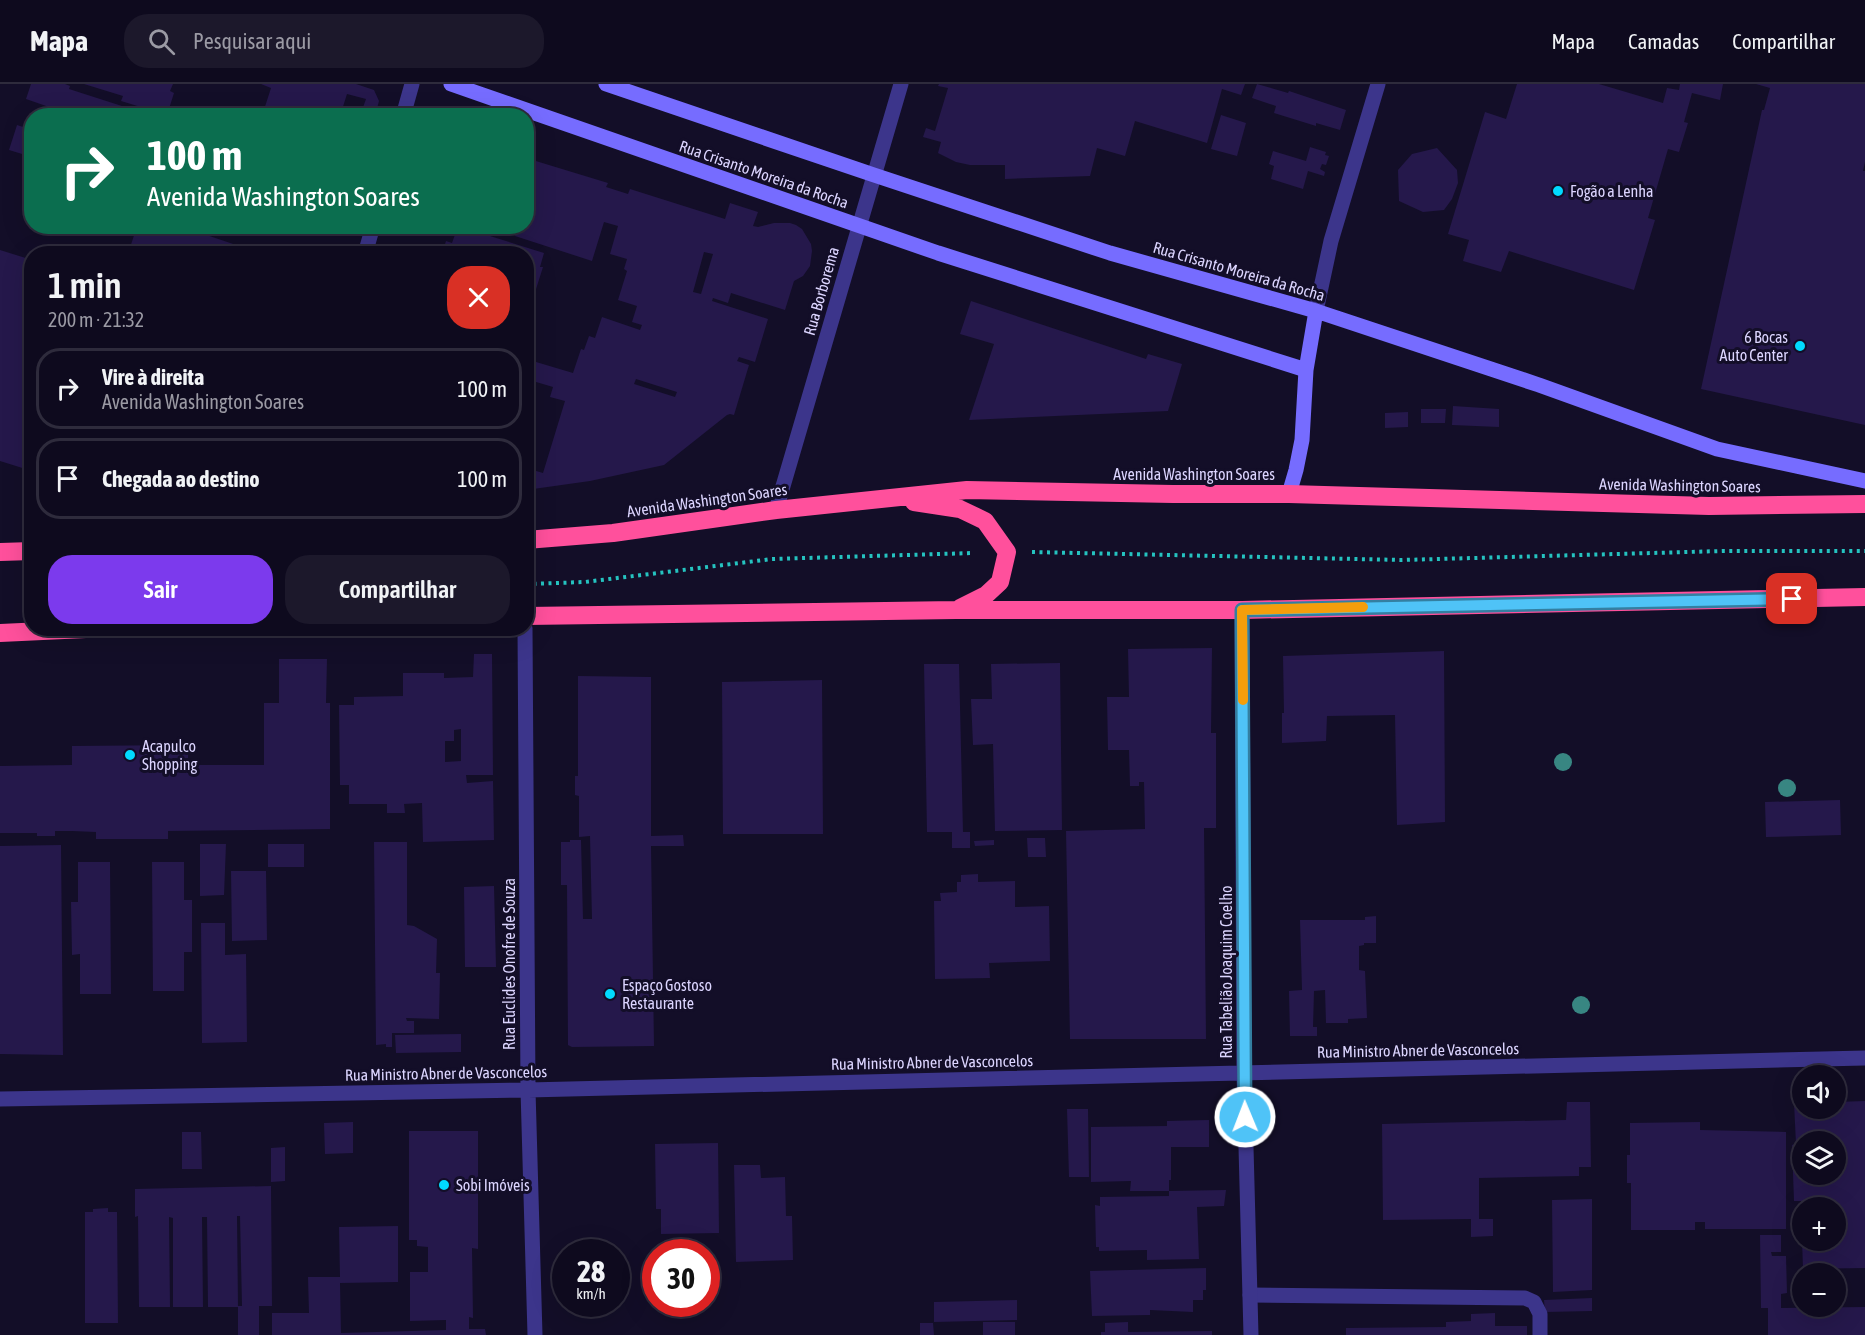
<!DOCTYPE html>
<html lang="pt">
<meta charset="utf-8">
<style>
:root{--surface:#0e0a1e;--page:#1c182b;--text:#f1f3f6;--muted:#9b9aa4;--line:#2e2b3c;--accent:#7c3aed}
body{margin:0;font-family:"Asap Condensed",sans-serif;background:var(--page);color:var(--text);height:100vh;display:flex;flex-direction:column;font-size:22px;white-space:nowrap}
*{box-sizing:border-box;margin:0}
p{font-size:20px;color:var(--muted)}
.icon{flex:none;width:33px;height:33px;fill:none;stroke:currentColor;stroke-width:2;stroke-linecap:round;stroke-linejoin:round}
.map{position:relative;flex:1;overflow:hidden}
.side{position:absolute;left:24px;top:162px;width:510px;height:390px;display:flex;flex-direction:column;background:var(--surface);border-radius:24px;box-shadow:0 6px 24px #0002,0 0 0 2px var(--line)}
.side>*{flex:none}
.guide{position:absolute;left:24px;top:24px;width:510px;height:126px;border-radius:24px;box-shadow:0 6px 24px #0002,0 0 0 2px var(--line);background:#0b6e4f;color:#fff;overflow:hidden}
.tools{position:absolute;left:1792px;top:981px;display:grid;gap:12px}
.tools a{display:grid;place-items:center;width:54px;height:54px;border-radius:50%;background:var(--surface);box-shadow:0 6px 24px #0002,0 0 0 2px var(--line);font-size:30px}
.speed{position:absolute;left:552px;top:1155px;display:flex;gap:12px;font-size:30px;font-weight:700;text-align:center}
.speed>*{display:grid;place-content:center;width:78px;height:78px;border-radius:50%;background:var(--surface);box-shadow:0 6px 24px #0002,0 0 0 2px var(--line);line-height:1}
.speed small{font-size:15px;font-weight:400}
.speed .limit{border:9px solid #d22;background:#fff;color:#111}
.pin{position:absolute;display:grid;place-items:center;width:51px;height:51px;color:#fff;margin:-26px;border-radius:12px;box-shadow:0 3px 9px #0006}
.me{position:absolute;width:66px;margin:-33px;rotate:359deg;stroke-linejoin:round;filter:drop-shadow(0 0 4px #0008)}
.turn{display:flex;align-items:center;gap:21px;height:126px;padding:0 24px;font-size:27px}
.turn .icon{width:78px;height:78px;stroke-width:2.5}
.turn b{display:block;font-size:42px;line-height:51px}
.round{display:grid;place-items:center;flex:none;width:63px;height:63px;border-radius:24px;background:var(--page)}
.overview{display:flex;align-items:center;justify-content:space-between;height:102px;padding:0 24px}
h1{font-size:36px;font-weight:600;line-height:45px}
.action{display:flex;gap:12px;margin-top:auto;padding:12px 24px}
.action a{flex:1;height:69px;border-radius:24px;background:var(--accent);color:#fff;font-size:24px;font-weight:600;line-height:69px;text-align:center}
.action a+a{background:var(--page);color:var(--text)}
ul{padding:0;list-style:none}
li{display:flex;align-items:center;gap:18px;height:81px;margin:0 12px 9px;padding:0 12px;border:3px solid var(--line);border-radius:24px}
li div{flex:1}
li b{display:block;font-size:22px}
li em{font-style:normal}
header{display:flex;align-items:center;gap:36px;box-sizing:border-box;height:84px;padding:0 30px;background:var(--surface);border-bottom:2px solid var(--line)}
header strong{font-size:28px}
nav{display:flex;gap:33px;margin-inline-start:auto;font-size:21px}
.search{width:420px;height:54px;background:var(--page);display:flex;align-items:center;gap:15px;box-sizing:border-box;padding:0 21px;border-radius:24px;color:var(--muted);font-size:22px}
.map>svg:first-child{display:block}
</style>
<header>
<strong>Mapa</strong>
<div class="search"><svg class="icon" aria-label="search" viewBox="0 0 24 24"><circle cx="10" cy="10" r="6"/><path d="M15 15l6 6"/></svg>Pesquisar aqui</div>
<nav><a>Mapa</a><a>Camadas</a><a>Compartilhar</a></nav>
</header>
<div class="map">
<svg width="1865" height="1251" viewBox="0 0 1865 1251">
<rect width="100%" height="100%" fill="#130e28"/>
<path fill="#25184b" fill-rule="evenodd" d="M31 0H65L70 2 69 5 153 32H46L49 23 26 15Z
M84 0H173L170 7 174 9 167 31 121 17 123 12Z
M261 0H356L374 6 379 17 375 32 361 29 366 15 347 10 340 32H262L271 4Z
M939 0H1245L1241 11 1222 5 1207 59 1135 37 1125 72 1097 64 1090 92 1005 95V81H970L956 78 938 69 941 58 923 53 926 44 935 47 948 4 938 2Z
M1257 0 1288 9 1289 7 1346 26 1340 46 1316 39V42L1274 29 1276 22 1252 14Z
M1517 0H1599L1663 19 1667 4 1679 6 1680 0H1723L1720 16 1692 9 1684 38 1688 39 1679 68 1668 65 1648 134 1655 136 1634 206 1509 167 1501 188 1463 177 1469 156 1448 150 1485 28 1506 35Z
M1756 0H1865V78L1863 87H1865V341L1701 305 1762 26H1764L1770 4Z
M1221 31 1246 39 1237 72 1211 65Z
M17 41 32 46V73L9 66Z
M1310 63 1326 68 1325 71 1329 72 1326 81 1322 80 1320 85 1325 88 1324 92 1308 87 1303 105 1271 95 1274 82 1269 80 1273 67 1306 77Z
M1437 64 1457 86 1458 99 1452 115 1444 126 1423 128 1399 117 1398 86 1412 70Z
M526 74 608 99 606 103 628 110 630 105 725 135 730 119 758 128 753 142 758 143 774 139H790L796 141 802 145 811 160 812 167 810 182 803 192 794 197 785 226 731 209 728 219 713 214 712 217 768 235 755 278 739 273 737 277 749 281 734 331 730 330 727 331 664 381 590 397 526 406V384L543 389 565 317 550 313 553 303 526 295V275L573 289 581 265 584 266 589 252 595 254 602 233 640 246 642 241 632 238 637 222 618 216 627 187 624 185 627 175 610 170 618 142 604 138 592 177 515 152 518 142H526ZM704 168 713 170 701 210 693 208ZM636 295 677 308 675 313 634 300Z
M137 142H180L263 170H128Z
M458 142 544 169 540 183H543L531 221 536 223 533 235H535L527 260 526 170H442L446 157 452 159Z
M474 142H498L496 150Z
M0 166 32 176V387L0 377Z
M971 217 1146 275 1148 270 1182 280 1168 327 969 336 994 260 960 250Z
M1453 322 1499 325V343L1452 341Z
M1421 325H1446L1445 339H1421Z
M1408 328V343L1385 344V329Z
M1212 564 1211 649H1216V744H1204L1206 955H1070L1066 747 1145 745 1144 698H1139V702H1130L1129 666H1108L1107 613H1129L1128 565Z
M1444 567 1445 738 1397 741 1395 631 1327 632 1326 657 1282 659V629H1284L1283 572Z
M474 570H492L493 691H466L467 699 493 697 494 756 423 758 422 719 404 720 405 729H387V720H349V701H340L339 621H354V613L403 612V589H444V594L473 593ZM461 645V677L445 678V657H454V646Z
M279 575H327L326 619H330V745L168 747V755H96V748L72 747H55V752H37V749H0V682L72 681V662L188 661V681H264V619H279Z
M1060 579 1062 746 995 747 993 660 973 661 971 615H992L991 580Z
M924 580H959L963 748H970V764H952V748H927Z
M578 592 651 593V752L683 751 684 762H651L654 962 572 963 568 961 567 801H561V758H570V756H581L583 835H592L590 752 579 753V712L575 711V692H578Z
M822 596 823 750H723L722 598Z
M1840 716 1841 751 1766 753 1765 718Z
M1027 754H1045L1046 773H1028Z
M994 756V761L975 762 974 757Z
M374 758H407V841L414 842 437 855 436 889H440L439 935 406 934 407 937H414V949H392V963H386V960L376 961Z
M200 760H226L224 811 200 812Z
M268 760H304V783H268Z
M61 761 63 971 0 970V762Z
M78 778H110L111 910H80V870L72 871 71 818H78Z
M152 778H184V816H192V868H184V907H153Z
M231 787H266L267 856 232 857Z
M978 790V798L1015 797V823L1049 822 1050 877 989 879 990 894 935 895 934 817H941L940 809 957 808V798H961V791Z
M494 802 496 883H465L464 803Z
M1376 832V859H1364V861L1359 862V886L1365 887 1367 934 1348 935V939H1326L1325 906 1314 907 1313 943H1317V952H1290L1289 907 1302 906 1300 836H1365V833Z
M201 839H225V871L246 870 247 958 202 959Z
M461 950V968L396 969 395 951Z
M1865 1017V1184L1803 1185 1802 1156H1836V1124H1801V1117H1794L1792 1061 1796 1060 1794 1019H1803V1024H1836V1018ZM1803 1058H1836V1090H1803Z
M1567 1018H1590L1591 1083H1579V1092L1479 1094V1135H1493V1152L1471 1153V1135L1383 1136 1382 1040 1566 1036Z
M1067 1025H1088L1089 1093H1069Z
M1209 1036V1063H1171V1096H1169V1107H1130L1131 1097 1091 1098V1043L1167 1042V1037Z
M353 1038V1069L325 1070 324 1039Z
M1700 1038V1046L1786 1048V1145H1705V1138H1695V1146H1631V1099H1627V1071H1630V1039Z
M409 1047H478V1165L472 1164 473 1234 469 1233V1245H485L486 1251H272V1229H309L308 1193H340L339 1143 398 1142V1198L340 1199 341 1249 446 1246V1236L410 1237V1188H428V1163L417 1162V1156H409Z
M182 1048H201L202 1085H182Z
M718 1059 719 1149 661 1150V1125H656L655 1060Z
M285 1063V1097L271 1098V1064Z
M734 1081H760L761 1094 785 1093 786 1132H792L793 1176 736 1178Z
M271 1102 272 1222H259V1251H238V1223H208L207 1133H202L203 1223H173V1134L169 1133 170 1223H139L138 1132 135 1133V1105ZM237 1132H240L242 1222H238Z
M1226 1106 1224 1122 1197 1123 1199 1175 1147 1176V1166L1099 1167V1163H1096L1095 1121 1100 1122V1113L1169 1112V1107Z
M1592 1115V1206L1553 1208 1552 1116Z
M108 1124V1128H117L118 1239H85V1128H93V1125Z
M1760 1151H1781V1168H1771L1772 1172H1786L1787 1209 1781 1210V1224L1865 1223V1251H1768V1224H1761Z
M1206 1184V1206H1203V1216H1193V1228L1150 1226V1231L1092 1232 1090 1187Z
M1592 1214V1227L1545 1228 1544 1216Z
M1017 1216V1236L934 1238V1218Z
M1495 1229V1242H1527V1251H1346V1244L1446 1243V1238L1471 1237V1230Z
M983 1238H1015V1251H983Z
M1128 1238V1248L1212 1247V1251H1101V1248H1105V1239Z
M920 1239H933L934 1251H920Z"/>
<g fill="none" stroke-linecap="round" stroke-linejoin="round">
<path stroke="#25c3c0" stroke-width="4" stroke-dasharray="3 4.5" stroke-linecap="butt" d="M1032 468 1402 476 1723 467H1865
M526 500 585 498 772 475 973 469"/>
<path stroke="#3c358b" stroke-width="15" d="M1250 1211 1525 1214 1534 1218 1540 1230V1251"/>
<path stroke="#3c358b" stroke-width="15" d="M403 32 412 0
M365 170 373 142
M1316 227 1331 157 1378 0
M776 426 901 0
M1242 526 1244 988 1251 1251
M525 544 528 1006 535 1251
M0 1015 528 1006 1865 974"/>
<path stroke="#766cff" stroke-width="15" d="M451 0 938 169 1306 286
M606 0 874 91 1110 169 1316 227 1539 301 1717 365 1865 397
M1289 410 1296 386 1302 356 1306 286 1316 227"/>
<path stroke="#ff509c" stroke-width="18" d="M914 418 960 425 985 437 1007 468 1000 498 986 511 960 524
M526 456 613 449 776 426 967 406 1173 410H1289L1709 422 1865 420
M0 468 32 467
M526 532 956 526H1242L1865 513
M0 549 107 544"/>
</g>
<g fill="#388682">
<circle cx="1563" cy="678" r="9"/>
<circle cx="1787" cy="704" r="9"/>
<circle cx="1581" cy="921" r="9"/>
</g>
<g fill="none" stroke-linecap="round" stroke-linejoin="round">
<g stroke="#337fa1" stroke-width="15">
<path id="route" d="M1245 1033 1242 526 1792 515"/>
</g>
<use href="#route" stroke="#4fc3f7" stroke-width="10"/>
<path stroke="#f59e0b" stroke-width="10" d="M1243 616 1242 526 1363 523"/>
</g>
<g fill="#01daff" stroke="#130e28" stroke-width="2">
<circle cx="1558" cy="107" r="6"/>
<circle cx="1800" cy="262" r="6"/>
<circle cx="130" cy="671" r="6"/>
<circle cx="610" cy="910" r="6"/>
<circle cx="444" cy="1101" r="6"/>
</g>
<g text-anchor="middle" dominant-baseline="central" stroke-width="6" stroke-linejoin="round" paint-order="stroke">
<g font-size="16" fill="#dcd5ff" stroke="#130e28">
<text transform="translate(764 90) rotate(19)">Rua Crisanto Moreira da Rocha</text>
<text transform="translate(1239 187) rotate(16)">Rua Crisanto Moreira da Rocha</text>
<text transform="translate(821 207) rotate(-74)">Rua Borborema</text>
<text x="1194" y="390">Avenida Washington Soares</text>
<text transform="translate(1680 401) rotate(1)">Avenida Washington Soares</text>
<text transform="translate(707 416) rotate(-8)">Avenida Washington Soares</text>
<text transform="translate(509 880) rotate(-90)">Rua Euclides Onofre de Souza</text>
<text transform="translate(1226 888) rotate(-90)">Rua Tabelião Joaquim Coelho</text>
<text transform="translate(1418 966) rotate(-1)">Rua Ministro Abner de Vasconcelos</text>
<text transform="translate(932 978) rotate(-1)">Rua Ministro Abner de Vasconcelos</text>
<text transform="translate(446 989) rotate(-1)">Rua Ministro Abner de Vasconcelos</text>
</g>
<g font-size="16" fill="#dcd5ff" stroke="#130e28" text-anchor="start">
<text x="1570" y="107">Fogão a Lenha</text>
<text x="1788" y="253" text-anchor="end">6 Bocas<tspan x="1788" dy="18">Auto Center</tspan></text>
<text x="142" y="662">Acapulco<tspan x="142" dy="18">Shopping</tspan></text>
<text x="622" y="901">Espaço Gostoso<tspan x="622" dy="18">Restaurante</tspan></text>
<text x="456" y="1101">Sobi Imóveis</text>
</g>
</g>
</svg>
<div class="tools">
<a><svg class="icon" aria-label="sound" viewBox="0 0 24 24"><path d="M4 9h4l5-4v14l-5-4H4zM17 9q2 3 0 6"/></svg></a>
<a><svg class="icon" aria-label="layers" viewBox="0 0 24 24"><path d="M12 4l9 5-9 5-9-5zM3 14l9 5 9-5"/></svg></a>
<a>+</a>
<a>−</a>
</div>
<div class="speed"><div>28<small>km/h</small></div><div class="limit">30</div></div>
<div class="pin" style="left:1792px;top:515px;background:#d93025"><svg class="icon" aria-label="arrive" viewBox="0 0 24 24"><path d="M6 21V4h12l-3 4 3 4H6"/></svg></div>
<svg class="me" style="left:1245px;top:1033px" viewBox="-20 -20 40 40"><circle r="17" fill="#4fc3f7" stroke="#fff" stroke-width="3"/><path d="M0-11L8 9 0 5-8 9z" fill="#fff"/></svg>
<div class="guide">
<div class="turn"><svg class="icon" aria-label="right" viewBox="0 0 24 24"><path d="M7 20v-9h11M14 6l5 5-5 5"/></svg><div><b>100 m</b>Avenida Washington Soares</div></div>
</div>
<section class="side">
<div class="overview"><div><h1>1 min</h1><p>200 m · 21:32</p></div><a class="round" style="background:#d93025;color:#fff"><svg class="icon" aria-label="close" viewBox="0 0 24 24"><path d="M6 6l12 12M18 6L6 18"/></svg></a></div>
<ul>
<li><svg class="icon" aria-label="right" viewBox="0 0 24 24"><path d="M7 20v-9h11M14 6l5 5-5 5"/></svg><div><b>Vire à direita</b><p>Avenida Washington Soares</p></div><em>100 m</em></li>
<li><svg class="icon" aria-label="arrive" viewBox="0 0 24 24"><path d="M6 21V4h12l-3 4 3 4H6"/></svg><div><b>Chegada ao destino</b></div><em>100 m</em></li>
</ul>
<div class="action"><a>Sair</a><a>Compartilhar</a></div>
</section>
</div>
